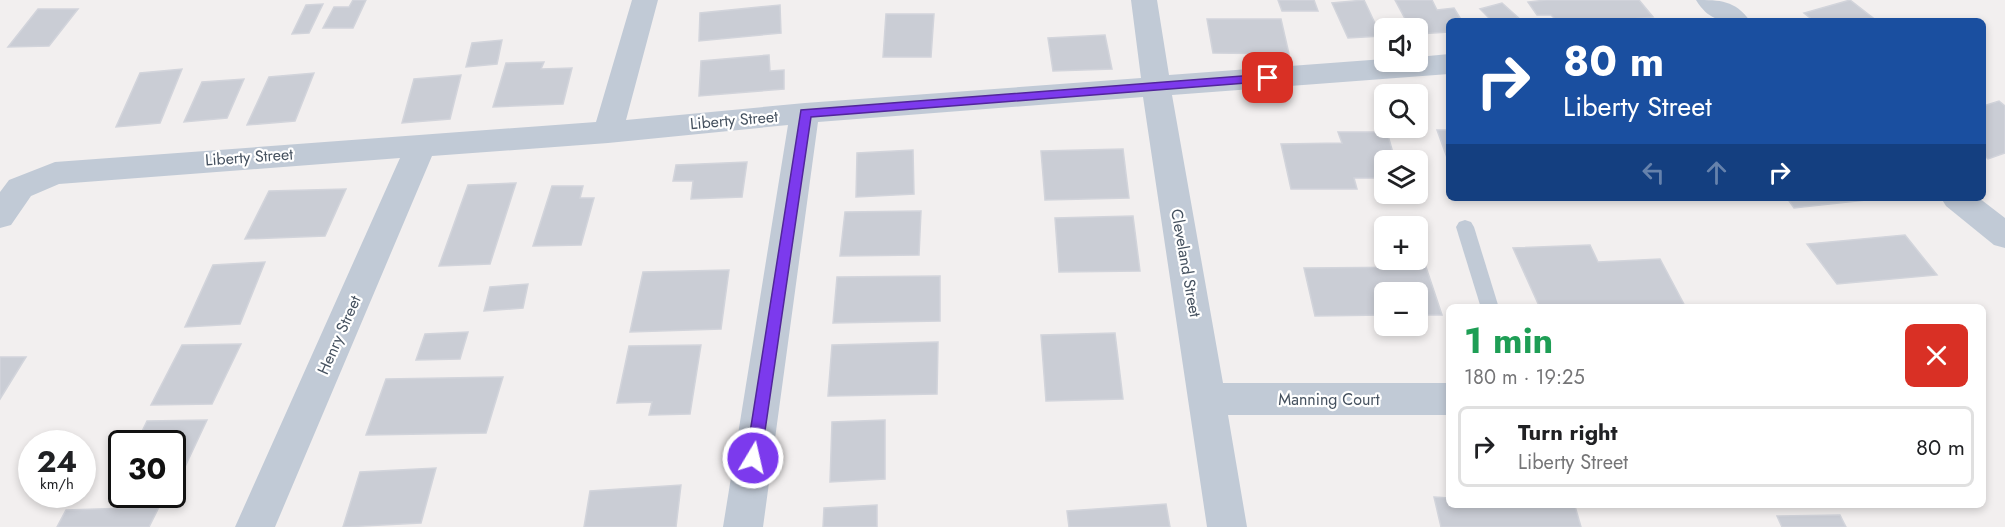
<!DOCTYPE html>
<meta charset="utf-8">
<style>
:root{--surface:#fff;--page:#f6f6f6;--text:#202124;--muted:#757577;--line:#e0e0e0}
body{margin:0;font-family:Jost,sans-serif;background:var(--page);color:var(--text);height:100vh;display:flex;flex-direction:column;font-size:22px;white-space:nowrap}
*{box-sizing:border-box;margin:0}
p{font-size:20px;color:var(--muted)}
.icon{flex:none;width:33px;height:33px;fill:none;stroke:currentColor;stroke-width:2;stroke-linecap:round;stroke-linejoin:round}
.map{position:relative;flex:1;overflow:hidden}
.panel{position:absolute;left:1446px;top:304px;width:540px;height:204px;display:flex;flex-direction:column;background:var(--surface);border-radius:9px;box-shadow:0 3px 9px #0003}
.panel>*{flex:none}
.banner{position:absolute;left:1446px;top:18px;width:540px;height:183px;border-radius:9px;box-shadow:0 3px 9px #0003;background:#1a4fa0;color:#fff;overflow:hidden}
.controls{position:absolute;left:1374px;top:18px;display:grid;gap:12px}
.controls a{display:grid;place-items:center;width:54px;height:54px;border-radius:9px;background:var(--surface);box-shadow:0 3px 9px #0003;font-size:30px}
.speed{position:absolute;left:18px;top:430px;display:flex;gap:12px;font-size:30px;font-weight:700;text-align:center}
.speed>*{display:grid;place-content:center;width:78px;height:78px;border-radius:50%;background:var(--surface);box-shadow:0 3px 9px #0003;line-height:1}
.speed small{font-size:15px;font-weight:400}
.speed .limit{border:3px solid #111;border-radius:9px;background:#fff;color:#111}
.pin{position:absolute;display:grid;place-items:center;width:51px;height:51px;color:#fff;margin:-26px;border-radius:12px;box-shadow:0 3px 9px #0006}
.me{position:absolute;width:66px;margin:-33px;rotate:9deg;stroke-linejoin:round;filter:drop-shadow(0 0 4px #0008)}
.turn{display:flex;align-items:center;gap:21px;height:126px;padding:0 18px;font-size:27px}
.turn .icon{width:78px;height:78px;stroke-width:2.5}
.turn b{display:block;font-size:42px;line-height:51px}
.lanes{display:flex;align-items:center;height:57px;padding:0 18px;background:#0003;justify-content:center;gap:30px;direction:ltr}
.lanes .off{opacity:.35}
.round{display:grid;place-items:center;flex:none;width:63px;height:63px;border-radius:9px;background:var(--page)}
.head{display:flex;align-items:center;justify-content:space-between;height:102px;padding:0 18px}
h1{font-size:36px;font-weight:700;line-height:45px;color:#1e9e55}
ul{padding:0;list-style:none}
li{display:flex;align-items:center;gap:18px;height:81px;margin:0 12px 9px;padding:0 6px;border:3px solid var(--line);border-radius:9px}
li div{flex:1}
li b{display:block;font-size:22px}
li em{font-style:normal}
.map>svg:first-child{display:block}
</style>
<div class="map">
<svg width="2005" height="527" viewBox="0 0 2005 527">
<rect width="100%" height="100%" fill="#f2efef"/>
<path fill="#cacdd5" stroke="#d2d4db" stroke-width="1.5" d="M353 0H366L353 28H323L334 7H349Z
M1278 0H1314L1318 11H1282Z
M1364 0 1381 36 1348 38 1332 3Z
M1395 0H1432L1437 10 1454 8 1462 21H1449V32L1418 34V28H1410Z
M1546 0H1639L1653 17 1612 21H1557L1551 15H1537L1528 2Z
M1850 0 1877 21H1814L1804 13Z
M1502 3 1522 21H1492L1480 9Z
M323 4 309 33 292 34 306 5Z
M780 5 781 33 699 41 700 13Z
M38 9H78L49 46 8 47Z
M886 14H934L931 57H883Z
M1207 19H1281L1289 54 1213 53Z
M1105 35 1112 69 1053 71 1048 38Z
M502 40 497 64 466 67 472 43Z
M769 55 770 71 784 70V89L699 96 701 61Z
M544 62 541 69 572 68 563 104 493 107 506 63Z
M182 69 160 123 116 127 140 73Z
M314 73 295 121 247 125 269 77Z
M461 75 450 119 402 123 414 79Z
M244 79 227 118 184 122 202 82Z
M1999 101 2005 106V153L1988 159 1983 154V106Z
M1437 130H1449V163Z
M1338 132H1387L1395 160H1384V178H1354L1357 189H1291L1281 144 1342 143Z
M1123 149 1129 198 1045 200 1041 151Z
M913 150 914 194 856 197 857 153Z
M747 162 742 197 691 199 693 181H673L676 165Z
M516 183 490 264 439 266 468 185Z
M552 186H583L580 198H594L581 245 533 246Z
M346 189 325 236 245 239 269 191Z
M1787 198H1884L1794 208Z
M921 211 919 255 840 256 845 212Z
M1133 216 1140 271 1059 272 1055 218Z
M1905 235 1937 275 1837 284 1807 244Z
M1590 245 1598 262 1660 259 1686 308H1613L1612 305 1540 308 1513 248Z
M265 262 240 324 185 327 213 265Z
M1426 267 1442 315H1418V292H1384V315L1315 316 1304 268Z
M729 270 721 329 630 332 643 272Z
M940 276V321L833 323 837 277Z
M528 284 523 308 484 311 490 287Z
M468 332 460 359 416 360 425 334Z
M1115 333 1123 399 1046 401 1041 335Z
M938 342 937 394 828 396 832 345Z
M241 344 212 404 151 405 182 345Z
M701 345 690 414 649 415 652 402 617 403 629 346Z
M0 357H26L0 399Z
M503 377 486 433 366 435 386 379Z
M207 420 175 488H172V444H136L147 421Z
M885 420V479L830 482 832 422Z
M436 468 421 523 343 527 360 472Z
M681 485 676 527H584L590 491Z
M1434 497 1449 498V506H1575L1581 527H1441Z
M1166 504 1170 527H1069L1067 511Z
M877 505V527H823L824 508Z
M159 507 149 527H57L66 510Z
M1840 515 1846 527H1782L1777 516Z"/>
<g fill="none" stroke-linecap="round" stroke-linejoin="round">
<path fill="#c1cad6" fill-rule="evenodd" d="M1465 220 1471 222 1474 227 1499 308H1481L1456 227 1459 222Z"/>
<path fill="#c1cad6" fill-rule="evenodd" d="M632 0H658L626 120 805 103 1141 78 1131 0H1157L1169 75 1384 59V62H1418V57L1449 54V74L1172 95 1223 383H1449V415H1228L1247 527H1207L1143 97 818 122 763 527H723L788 125 608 143 432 156 275 527H235L400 158 59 184 31 196 11 225 0 228V192L9 180 55 162 596 122Z
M1696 0C1720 0 1735 0 1750 21 1725 21 1711 24 1696 0Z
M1941 198H1979L2005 218V248L1994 245 1946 206Z"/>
</g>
<path fill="#7c3aed" stroke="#51269a" stroke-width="1.5" d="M1268 74 1274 78 1273 81 811 117 761 458 759 463 753 465 748 463 746 458 801 110Z"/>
<g text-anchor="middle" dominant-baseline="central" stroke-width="4.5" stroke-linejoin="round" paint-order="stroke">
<g font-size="16" fill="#45515f" stroke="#fff">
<text transform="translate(734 120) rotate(-5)">Liberty Street</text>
<text transform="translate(249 157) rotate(-4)">Liberty Street</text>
<text transform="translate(1186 263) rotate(80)">Cleveland Street</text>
<text transform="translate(339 335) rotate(-66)">Henry Street</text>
<text x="1329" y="399">Manning Court</text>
</g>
</g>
</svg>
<div class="controls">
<a><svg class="icon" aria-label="sound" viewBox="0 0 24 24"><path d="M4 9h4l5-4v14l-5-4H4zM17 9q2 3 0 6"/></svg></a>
<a><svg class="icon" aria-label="search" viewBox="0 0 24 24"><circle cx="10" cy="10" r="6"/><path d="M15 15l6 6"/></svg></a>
<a><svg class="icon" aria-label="layers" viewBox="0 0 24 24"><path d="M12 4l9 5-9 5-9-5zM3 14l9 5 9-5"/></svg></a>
<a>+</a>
<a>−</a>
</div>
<div class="speed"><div>24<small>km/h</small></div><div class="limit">30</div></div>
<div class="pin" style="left:1268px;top:78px;background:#d93025"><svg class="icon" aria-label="arrive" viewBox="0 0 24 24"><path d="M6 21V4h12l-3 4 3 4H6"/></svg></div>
<svg class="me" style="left:753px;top:458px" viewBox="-20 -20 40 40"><circle r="17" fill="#7c3aed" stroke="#fff" stroke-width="3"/><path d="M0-11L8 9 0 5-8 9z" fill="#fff"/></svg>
<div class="banner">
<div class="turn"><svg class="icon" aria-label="right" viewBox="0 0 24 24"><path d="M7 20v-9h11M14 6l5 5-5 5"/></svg><div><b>80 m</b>Liberty Street</div></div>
<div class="lanes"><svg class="icon off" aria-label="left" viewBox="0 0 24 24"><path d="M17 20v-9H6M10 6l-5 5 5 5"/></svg><svg class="icon off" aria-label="ahead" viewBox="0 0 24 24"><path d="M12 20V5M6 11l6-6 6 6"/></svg><svg class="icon" aria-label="right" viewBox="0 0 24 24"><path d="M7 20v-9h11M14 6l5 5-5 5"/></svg></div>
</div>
<section class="panel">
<div class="head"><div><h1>1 min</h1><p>180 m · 19:25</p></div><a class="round" style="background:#d93025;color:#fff"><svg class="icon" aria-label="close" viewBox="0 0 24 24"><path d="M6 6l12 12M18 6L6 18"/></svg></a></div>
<ul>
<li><svg class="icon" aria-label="right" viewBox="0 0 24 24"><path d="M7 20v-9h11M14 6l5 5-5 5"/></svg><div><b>Turn right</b><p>Liberty Street</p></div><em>80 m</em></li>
</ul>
</section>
</div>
